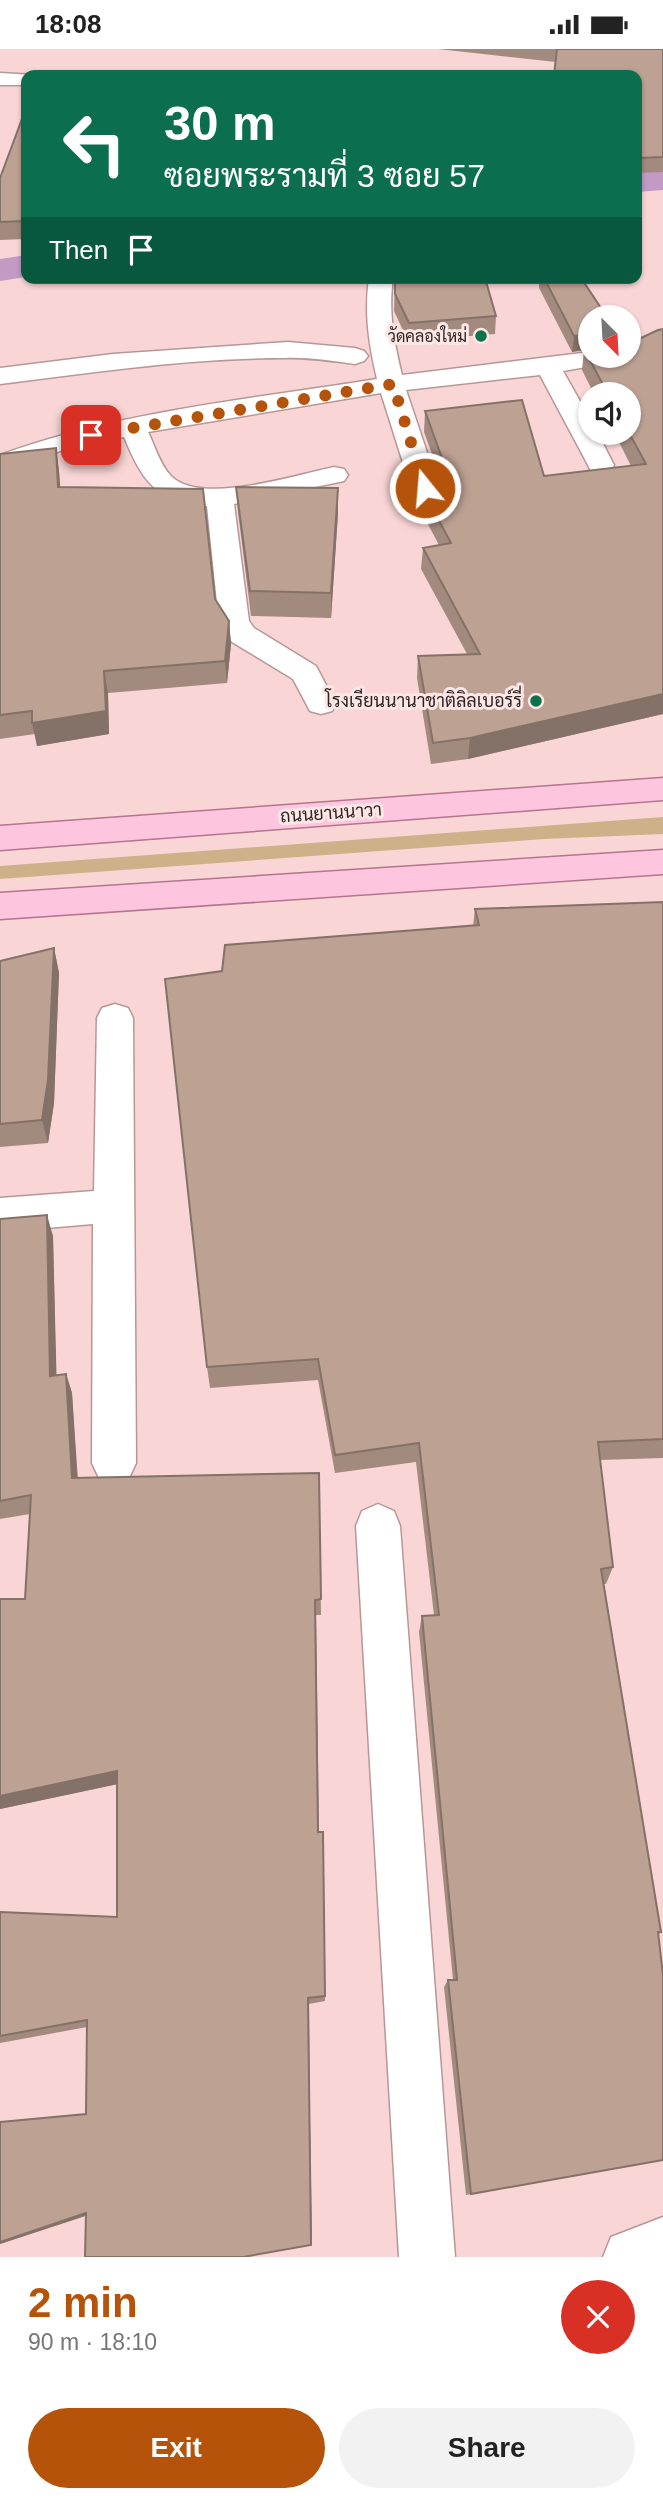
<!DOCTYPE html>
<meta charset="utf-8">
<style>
:root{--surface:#fff;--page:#f2f2f2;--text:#222;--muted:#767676;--accent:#b45309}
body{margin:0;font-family:Helvetica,Sarabun,sans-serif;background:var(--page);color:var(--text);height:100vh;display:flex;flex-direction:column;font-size:26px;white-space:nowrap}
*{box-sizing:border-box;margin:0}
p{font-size:23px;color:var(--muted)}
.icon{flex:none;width:38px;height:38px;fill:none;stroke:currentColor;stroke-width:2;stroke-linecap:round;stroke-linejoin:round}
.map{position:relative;height:2208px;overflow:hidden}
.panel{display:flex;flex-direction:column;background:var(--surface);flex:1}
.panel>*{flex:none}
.banner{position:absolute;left:21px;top:21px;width:621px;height:214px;border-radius:14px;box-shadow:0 2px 5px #0004;background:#0b6e4f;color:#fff;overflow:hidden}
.needle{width:46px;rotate:156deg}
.tools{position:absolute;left:578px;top:256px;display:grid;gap:14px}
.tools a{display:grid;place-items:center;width:63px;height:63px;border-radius:50%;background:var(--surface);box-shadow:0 2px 5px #0004;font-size:35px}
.pin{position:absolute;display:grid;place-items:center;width:60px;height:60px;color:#fff;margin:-30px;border-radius:14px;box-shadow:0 4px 10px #0006}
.me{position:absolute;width:77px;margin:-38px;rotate:343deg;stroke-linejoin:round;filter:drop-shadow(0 0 5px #0008)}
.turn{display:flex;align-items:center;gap:24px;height:147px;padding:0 28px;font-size:32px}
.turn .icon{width:91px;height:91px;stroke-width:2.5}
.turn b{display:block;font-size:49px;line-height:60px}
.then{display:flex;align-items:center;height:66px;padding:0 28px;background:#0003;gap:14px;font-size:26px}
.round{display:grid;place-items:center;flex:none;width:74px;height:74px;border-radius:37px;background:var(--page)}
.headline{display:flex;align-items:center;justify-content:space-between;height:119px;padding:0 28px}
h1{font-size:42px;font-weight:800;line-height:52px;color:var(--accent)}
.action{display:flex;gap:14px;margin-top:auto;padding:14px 28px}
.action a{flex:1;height:80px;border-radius:42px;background:var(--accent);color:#fff;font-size:28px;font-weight:800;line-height:80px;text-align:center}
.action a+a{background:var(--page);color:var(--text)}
.status{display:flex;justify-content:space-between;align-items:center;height:49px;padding:0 35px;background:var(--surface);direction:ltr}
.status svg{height:19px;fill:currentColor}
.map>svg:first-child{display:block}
</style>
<div class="status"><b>18:08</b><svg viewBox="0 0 49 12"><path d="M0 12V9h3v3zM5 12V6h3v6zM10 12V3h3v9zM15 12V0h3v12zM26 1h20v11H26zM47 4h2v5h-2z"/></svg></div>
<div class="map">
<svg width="663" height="2208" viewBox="0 0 663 2208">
<rect width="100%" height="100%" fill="#f9d6d5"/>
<path fill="#cfb189" d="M663 768V785L544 790 0 830V817Z"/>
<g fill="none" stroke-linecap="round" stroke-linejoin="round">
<path fill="#c29ac4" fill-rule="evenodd" d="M663 121V141L637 143V123Z
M26 206V228L0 232V210Z"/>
<g stroke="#b79796" stroke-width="3">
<path id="minor" d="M0 24 34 26H26V36H0Z
M369 229H393C388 263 394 293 402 326L590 303V306H630L626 311 563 322 590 370V383H597L614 416 611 422 601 424 591 422 588 416 540 326 406 341 439 439 435 445 425 447 415 445 411 439 381 344 148 383C155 397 160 416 171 427 201 457 295 426 334 418L344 420 348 426 344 432 234 455 249 572 254 579 316 617 336 655 332 662 321 665 310 662 293 630 232 593 219 573 207 457C155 452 143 433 124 388L60 402 0 423V406C120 362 252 350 377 330 369 296 364 264 369 229Z
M288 293 355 299 364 302 368 307 364 312 355 315C332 312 308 308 285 309 190 309 94 323 0 335V319L113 305Z
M115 955 128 959 133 969 136 1414 129 1429 114 1435 99 1429 92 1414 93 1175 0 1183V1149L94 1142 97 969 102 959Z
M378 1455 394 1462 400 1477 455 2208H399L356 1477 362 1462Z
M663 2168V2208H603L611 2188Z"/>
</g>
<g stroke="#b4758e" stroke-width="3">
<path id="major" d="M663 729V751L0 801V777Z
M663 801V825L0 870V844Z"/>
</g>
<use href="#minor" fill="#fff" fill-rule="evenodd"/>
<use href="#major" fill="#fdc6de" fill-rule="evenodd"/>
</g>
<path fill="#a38a7e" d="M438 0H663V123L637 124V26L556 13Z
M26 59V190L0 191V129Z
M273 229H368L366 233Z
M395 229 496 267 495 285 408 292 394 262Z
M534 229H581L590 268V306L641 289 663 280V665L468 710 431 715 417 629 418 607 467 605 421 520 423 499 439 496 421 462 422 440 444 438 424 383 425 362 544 427 631 417 614 383H628V345H594L582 321 584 301 572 303 539 239V234L536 235Z
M56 399 59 422 60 438 215 550 229 572 231 595 227 634 108 644 109 685 37 697 35 685 0 690V405Z
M236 438 338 464 331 569 251 567 238 463Z
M663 853V1409L600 1411 613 1518 606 1535H604L661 1883 658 1886 471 2145 466 2146 444 1938 448 1931H453L419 1583 422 1567 434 1566 416 1413 335 1424 318 1331 210 1339 207 1318 222 922 473 877 475 860Z
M54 899 59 924 54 1054 48 1094 0 1098V912Z
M0 1170 53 1187 56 1326 66 1325 72 1344 77 1429 319 1424 321 1566H316L319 1783H323L325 1952 309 1955 311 2196 86 2167 0 2195V2073L86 2065 87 1978 0 1994V1863L117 1868V1735L0 1760 25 1550 30 1465 0 1470Z"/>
<path fill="#847167" d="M590 285V300L572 303 574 287Z
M56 399 59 422 62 461 58 438Z
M338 439V464L331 569V544Z
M229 572 231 595 227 634 225 612Z
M104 622 108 644 109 685 37 697 32 674Z
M663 645V665L468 710 470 689Z
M54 899 59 924 54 1054 48 1094 42 1071Z
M47 1166 53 1187 57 1346 50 1327Z
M66 1325 72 1344 79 1447 72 1429Z
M117 1722 123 1734 0 1760V1747Z
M308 1949 312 2195 311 2196Z
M86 2164H93L0 2195V2193Z"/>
<path fill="#bda193" stroke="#847167" stroke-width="2" d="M557 0H663V108L637 109V26H554Z
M26 59V172L0 173V129Z
M395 229H485L496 267 409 274 395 245Z
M544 229H581L607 268H590V285L574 287Z
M663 280V645L470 689 433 694 418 607 480 605 423 499 451 494 422 440 452 437 425 362 522 351 544 427 646 415 628 382V345H608L584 300 590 299V306H628V292L641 289 658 281Z
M56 399 58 438 203 440 215 550 229 572 225 612 104 622 106 662 32 674V662L0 666V405Z
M236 438 338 439 331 544 250 542Z
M663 853V1390L598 1393 613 1518 601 1520 661 1883H658L663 1926V2111L471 2145 448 1931H457L422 1567 439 1566 419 1394 335 1406 318 1310 207 1318 165 930 222 922 225 896 479 876 475 860Z
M54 899 48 1031 42 1071 0 1075V912Z
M47 1166 50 1327 66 1325 72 1429 319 1424 321 1550 315 1551 318 1783H323L325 1947 308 1949 311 2196 243 2208H85L86 2164 0 2193V2073L86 2065 87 1971 0 1987V1863L117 1868V1722L0 1747V1550H25L31 1446 0 1452V1170Z"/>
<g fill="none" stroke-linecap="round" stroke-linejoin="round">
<path stroke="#b45309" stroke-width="12" stroke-dasharray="0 21.6" d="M91 386 393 335 425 439"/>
</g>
<g fill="#0b7249" stroke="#fce7e6" stroke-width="2.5">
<circle cx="481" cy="287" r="7"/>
<circle cx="536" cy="652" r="7"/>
</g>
<g text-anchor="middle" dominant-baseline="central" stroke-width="6" stroke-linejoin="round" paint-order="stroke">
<g font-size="16" fill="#302423" stroke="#fce7e6" text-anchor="end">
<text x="467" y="287">วัดคลองใหม่</text>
</g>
<g font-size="18" fill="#302423" stroke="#fce7e6" text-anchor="end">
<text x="522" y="652">โรงเรียนนานาชาติลิลเบอร์รี่</text>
</g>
<g font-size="18" fill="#302423" stroke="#fce7e6">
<text transform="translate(331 764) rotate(-4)">ถนนยานนาวา</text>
</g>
</g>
</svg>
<div class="tools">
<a><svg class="needle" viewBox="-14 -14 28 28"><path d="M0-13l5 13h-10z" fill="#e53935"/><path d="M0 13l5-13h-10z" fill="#767676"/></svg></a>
<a><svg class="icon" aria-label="sound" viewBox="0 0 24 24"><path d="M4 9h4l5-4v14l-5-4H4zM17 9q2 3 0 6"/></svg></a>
</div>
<div class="pin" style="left:91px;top:386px;background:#d93025"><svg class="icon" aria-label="arrive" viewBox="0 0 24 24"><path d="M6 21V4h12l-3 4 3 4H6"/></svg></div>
<svg class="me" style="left:425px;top:439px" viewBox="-20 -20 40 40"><circle r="17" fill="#b45309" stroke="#fff" stroke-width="3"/><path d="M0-11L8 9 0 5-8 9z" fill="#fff"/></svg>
<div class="banner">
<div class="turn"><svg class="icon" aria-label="left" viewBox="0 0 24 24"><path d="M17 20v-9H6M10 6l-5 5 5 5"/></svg><div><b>30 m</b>ซอยพระรามที่ 3 ซอย 57</div></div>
<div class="then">Then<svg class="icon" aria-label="arrive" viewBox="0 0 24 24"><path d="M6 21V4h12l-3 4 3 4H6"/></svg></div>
</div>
</div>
<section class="panel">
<div class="headline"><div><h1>2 min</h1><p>90 m · 18:10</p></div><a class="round" style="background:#d93025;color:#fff"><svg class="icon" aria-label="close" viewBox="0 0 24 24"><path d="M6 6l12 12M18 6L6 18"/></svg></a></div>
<div class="action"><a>Exit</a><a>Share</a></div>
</section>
